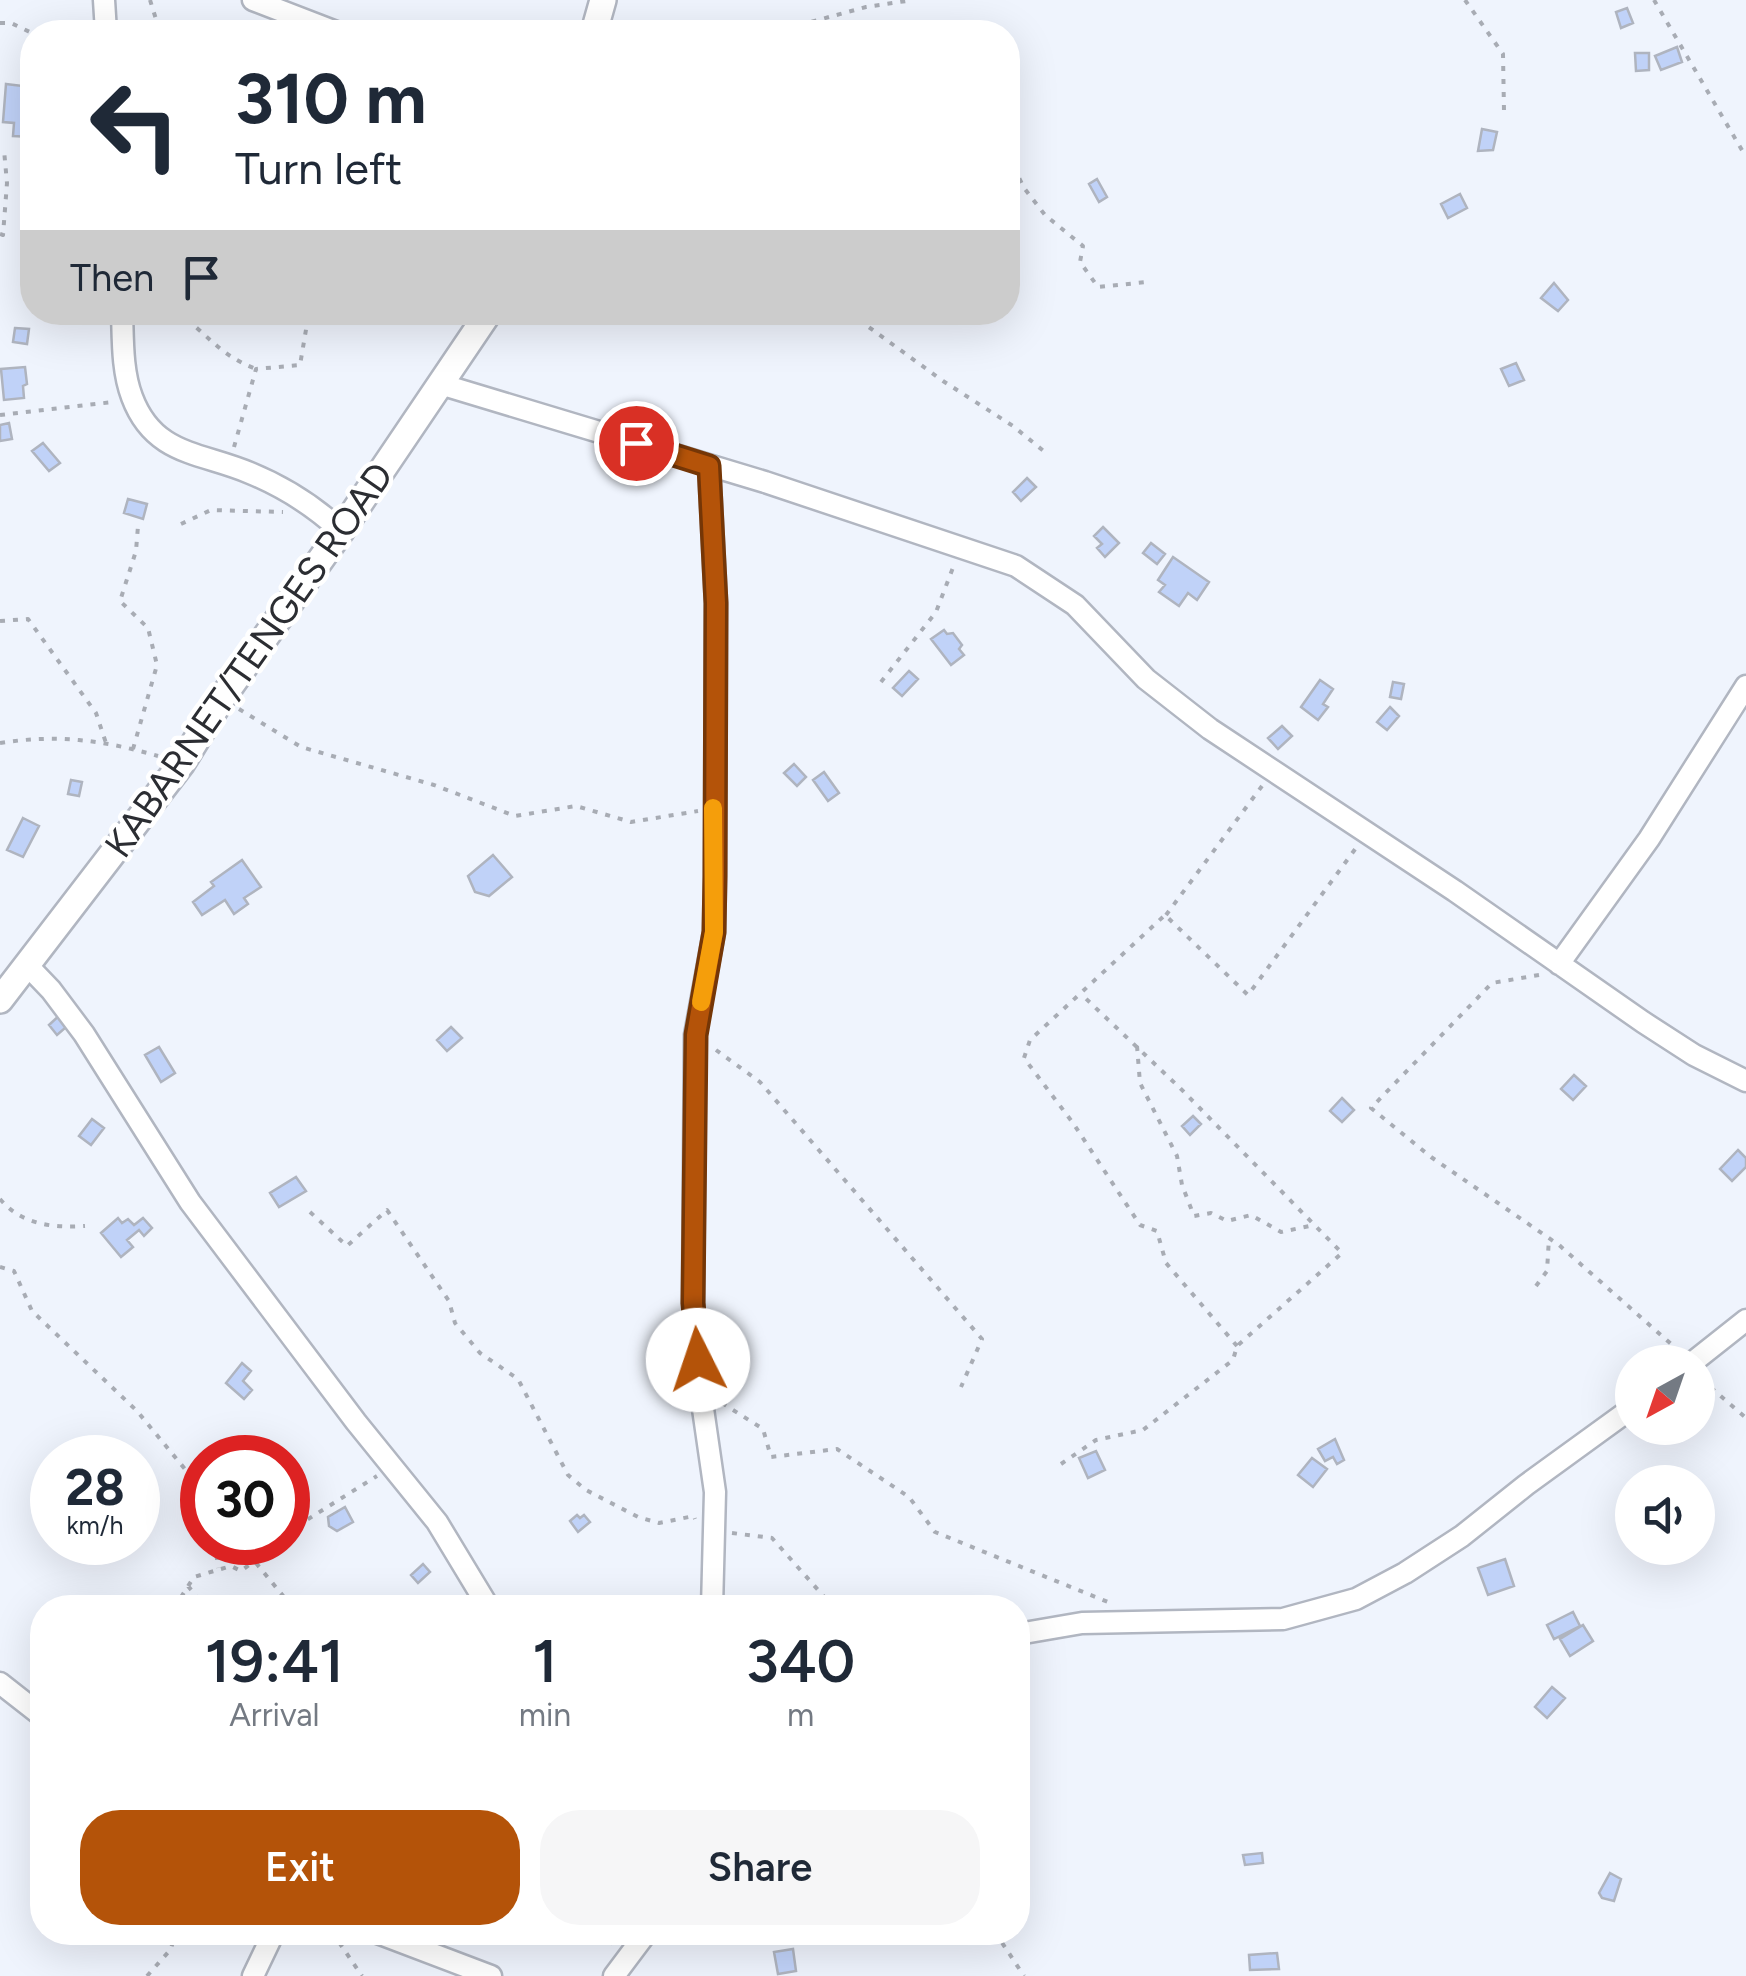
<!DOCTYPE html>
<style>
:root{--surface:#fff;--page:#f6f6f7;--text:#1f2937;--muted:#747a83;--accent:#b45309}
body{margin:0;font-family:Figtree,sans-serif;background:var(--page);color:var(--text);height:100vh;display:flex;flex-direction:column;font-size:38px;white-space:nowrap}
*{box-sizing:border-box;margin:0}
p{font-size:32px;color:var(--muted)}
.icon{flex:none;width:55px;height:55px;fill:none;stroke:currentColor;stroke-width:2;stroke-linecap:round;stroke-linejoin:round}
.map{position:relative;flex:1;overflow:hidden}
.side{position:absolute;left:30px;top:1595px;width:1000px;height:350px;display:flex;flex-direction:column;background:var(--surface);border-radius:40px;box-shadow:0 10px 40px #0002}
.side>*{flex:none}
.hud{position:absolute;left:20px;top:20px;width:1000px;height:305px;border-radius:40px;box-shadow:0 10px 40px #0002;background:#fff;color:var(--text);overflow:hidden}
.needle{width:65px;rotate:220deg}
.buttons{position:absolute;left:1615px;top:1345px;display:grid;gap:20px}
.buttons a{display:grid;place-items:center;width:100px;height:100px;border-radius:50%;background:var(--surface);box-shadow:0 10px 40px #0002;font-size:50px}
.speed{position:absolute;left:30px;top:1435px;display:flex;gap:20px;font-size:50px;font-weight:700;text-align:center}
.speed>*{display:grid;place-content:center;width:130px;height:130px;border-radius:50%;background:var(--surface);box-shadow:0 10px 40px #0002;line-height:1}
.speed small{font-size:25px;font-weight:400}
.speed .limit{border:15px solid #d22;background:#fff;color:#111}
.pin{position:absolute;display:grid;place-items:center;width:85px;height:85px;color:#fff;margin:-42px;border:5px solid #fff;border-radius:50%;box-shadow:0 2px 10px #0007}
.me{position:absolute;width:110px;margin:-55px;rotate:356deg;stroke-linejoin:round;filter:drop-shadow(0 0 8px #0008)}
.turn{display:flex;align-items:center;gap:35px;height:210px;padding:0 50px;font-size:45px}
.turn .icon{width:130px;height:130px;stroke-width:2.5}
.turn b{display:block;font-size:70px;line-height:85px}
.then{display:flex;align-items:center;height:95px;padding:0 50px;background:#0003;gap:20px;font-size:38px}
.eta{display:flex;justify-content:space-evenly;align-items:center;height:170px;text-align:center}
.eta b{font-size:60px;font-weight:600;line-height:70px}
.button{display:flex;gap:20px;margin-top:auto;padding:20px 50px}
.button a{flex:1;height:115px;border-radius:40px;background:var(--accent);color:#fff;font-size:40px;font-weight:600;line-height:115px;text-align:center}
.button a+a{background:var(--page);color:var(--text)}
.map>svg:first-child{display:block}
</style>
<div class="map">
<svg width="1746" height="1976" viewBox="0 0 1746 1976">
<rect width="100%" height="100%" fill="#eff4fd"/>
<path fill="#c0d2f8" stroke="#afb4bf" stroke-width="2.5" d="M1627 8 1633 23 1621 28 1616 12Z
M1677 47 1682 62 1661 70 1655 56Z
M1635 53H1649V70L1636 71Z
M6 84 31 87 28 93H32V137L13 136 14 123 3 122Z
M1482 129 1497 132 1493 150 1478 151Z
M1097 179 1107 197 1099 202 1089 184Z
M1460 194 1467 208 1448 218 1441 204Z
M1554 283 1568 300 1558 311 1541 298Z
M15 328 29 329 27 344 13 342Z
M1516 363 1524 380 1509 386 1501 369Z
M25 367 27 384 23 386 24 398 4 400 1 369Z
M9 423 12 439 0 441V425Z
M43 443 60 463 49 471 32 451Z
M1027 478 1036 487 1021 501 1013 492Z
M128 499 147 504 143 519 124 513Z
M1103 527 1119 543 1105 557 1097 548 1102 544 1094 536Z
M1151 543 1165 554 1157 564 1143 553Z
M1173 557 1209 582 1197 600 1188 593 1179 606 1159 592 1165 585 1158 580Z
M944 630 947 634 953 633 962 645 959 649 964 655 951 665 931 639Z
M909 671 918 679 902 696 893 688Z
M1320 680 1333 689 1323 704 1328 707 1318 720 1301 707Z
M1393 682 1404 684 1401 699 1390 697Z
M1390 707 1399 716 1387 730 1377 722Z
M1282 726 1292 736 1278 749 1268 738Z
M794 764 806 777 797 786 784 773Z
M824 772 839 793 828 801 813 780Z
M71 780 82 782 79 796 68 794Z
M23 818 39 826 23 857 7 850Z
M493 855 512 877 489 896 475 892 468 876Z
M242 860 261 887 244 898 248 904 234 914 225 900 202 915 193 902 214 886 211 882Z
M63 1012 72 1022 57 1035 49 1025Z
M451 1027 462 1038 447 1051 437 1040Z
M159 1047 175 1073 161 1082 145 1055Z
M1574 1075 1586 1086 1573 1100 1561 1089Z
M1342 1098 1354 1110 1342 1122 1330 1111Z
M1193 1116 1201 1124 1190 1135 1182 1126Z
M92 1119 104 1128 91 1145 79 1136Z
M1738 1150 1746 1158V1167L1732 1181 1720 1169Z
M296 1177 306 1191 279 1207 270 1193Z
M118 1218 122 1223 128 1219 134 1225 143 1218 152 1228 144 1236 139 1230 127 1240 133 1247 121 1257 101 1233Z
M242 1363 251 1371 243 1381 252 1390 244 1399 226 1383Z
M1335 1439 1344 1460 1337 1464 1333 1457 1325 1461 1318 1449Z
M1096 1451 1105 1470 1088 1478 1079 1458Z
M1312 1458 1327 1469 1313 1487 1298 1475Z
M345 1507 353 1522 337 1531 329 1526 328 1517Z
M577 1515 580 1518 584 1515 590 1522 578 1532 570 1521Z
M1505 1559 1514 1586 1488 1595 1478 1568Z
M423 1564 430 1572 418 1583 411 1575Z
M1573 1612 1580 1626 1554 1639 1547 1625Z
M1583 1625 1593 1641 1570 1656 1560 1639Z
M1552 1687 1565 1698 1547 1718 1535 1707Z
M1262 1853 1263 1863 1245 1865 1243 1855Z
M1610 1873 1621 1879 1614 1901 1602 1898 1599 1893Z
M793 1949 796 1971 778 1974 774 1952Z
M1277 1953 1279 1969 1250 1970 1249 1955Z"/>
<g fill="none" stroke-linecap="round" stroke-linejoin="round">
<g stroke="#b1b6c1" stroke-width="25">
<path id="minor" d="M104 0 106 32
M253 0 336 32
M122 312C123 340 122 371 132 397 154 456 201 452 250 473 284 487 314 506 341 531
M440 384 765 482 1016 566 1075 605 1146 679 1210 729 1455 891 1643 1022 1694 1055 1746 1081
M709 466 716 603 715 876 714 932 695 1035 693 1303 700 1388 715 1492 712 1608
M1559 964 1649 839 1746 686
M28 966 51 990 84 1034 190 1202 356 1422 437 1522 489 1608
M1693 1362 1746 1320
M1018 1634 1082 1623 1283 1619 1356 1599 1405 1573 1462 1536 1526 1485 1632 1408
M0 1683 42 1716
M375 1932 491 1976
M253 1976 274 1932
M614 1976 647 1932"/>
</g>
<g stroke="#b1b6c1" stroke-width="30">
<path id="tertiary" d="M594 32 603 0
M0 1000 182 763 222 698 341 531 489 312"/>
</g>
<path stroke="#a8acb4" stroke-width="4" stroke-dasharray="5 8" stroke-linecap="butt" d="M150 0 160 32
M1465 0 1503 54 1504 111
M1654 0 1746 157
M0 23H11L32 33
M774 32 866 7 913 0
M1008 155 1024 188 1045 215 1083 246 1080 262 1098 287 1147 282
M0 234 3 235 7 183 4 150
M176 312C209 334 217 354 256 369
M848 312 943 381 1013 426 1046 453
M0 415 113 402
M234 447 256 369 300 365 309 312
M181 524 211 510 283 512
M0 621 28 619 96 713 106 743
M881 682 936 612 954 565
M239 709 301 747 434 785 515 816 576 806 631 822 698 811
M0 743C57 734 103 740 158 756
M133 749 157 665 148 628 120 601 136 551 138 526
M1166 915 1262 786
M1539 975 1492 983 1371 1108 1431 1157 1559 1245 1679 1351
M1137 1046 1140 1083 1177 1156 1182 1185 1194 1216 1211 1213 1227 1221 1251 1215 1281 1232 1314 1225
M716 1050 760 1082 982 1339 961 1387
M0 1199C22 1225 53 1228 85 1226
M310 1212 347 1246 387 1210 449 1301 455 1323 480 1353 518 1379 568 1475 586 1490 638 1517 659 1523 694 1516 695 1519
M0 1267 14 1271 32 1311 137 1411 194 1480 202 1501
M1536 1286 1547 1271 1549 1238
M1237 1346 1166 1263 1157 1231 1140 1225 1073 1123 1024 1058 1030 1040 1165 915 1248 995 1356 848
M1701 1379 1746 1418
M722 1403 763 1429 771 1457 837 1449 909 1497 935 1532 1108 1602
M1061 1464 1096 1440 1143 1430 1233 1360 1237 1346 1342 1253 1180 1088 1081 994
M732 1533 772 1538 834 1608
M288 1536 305 1521 377 1476
M215 1542 218 1568
M256 1563 293 1608
M188 1586 206 1608
M174 1608 194 1577 231 1566 241 1571 280 1542
M332 1932 362 1976
M603 1932 613 1944
M995 1932 1024 1976
M147 1976 171 1949 175 1932"/>
<use href="#minor" stroke="#fff" stroke-width="20"/>
<use href="#tertiary" stroke="#fff" stroke-width="25"/>
</g>
<g fill="none" stroke-linecap="round" stroke-linejoin="round">
<g stroke="#753606" stroke-width="25">
<path id="route" d="M636 443 709 466 716 603 715 876 714 932 696 1035 693 1303 698 1360"/>
</g>
<use href="#route" stroke="#b45309" stroke-width="18"/>
<path stroke="#f59e0b" stroke-width="18" d="M701 1002 714 932 713 808"/>
</g>
<g text-anchor="middle" dominant-baseline="central" stroke-width="9" stroke-linejoin="round" paint-order="stroke">
<g font-size="38" fill="#2b2d32" stroke="#fff">
<text transform="translate(249 660) rotate(-55)">KABARNET/TENGES ROAD</text>
</g>
</g>
</svg>
<div class="buttons">
<a><svg class="needle" viewBox="-14 -14 28 28"><path d="M0-13l5 13h-10z" fill="#e53935"/><path d="M0 13l5-13h-10z" fill="#747a83"/></svg></a>
<a><svg class="icon" aria-label="sound" viewBox="0 0 24 24"><path d="M4 9h4l5-4v14l-5-4H4zM17 9q2 3 0 6"/></svg></a>
</div>
<div class="speed"><div>28<small>km/h</small></div><div class="limit">30</div></div>
<div class="pin" style="left:636px;top:443px;background:#d93025"><svg class="icon" aria-label="arrive" viewBox="0 0 24 24"><path d="M6 21V4h12l-3 4 3 4H6"/></svg></div>
<svg class="me" style="left:698px;top:1360px" viewBox="-20 -20 40 40"><circle r="19" fill="#fff"/><path d="M0-13L10 11 0 6-10 11z" fill="#b45309"/></svg>
<div class="hud">
<div class="turn"><svg class="icon" aria-label="left" viewBox="0 0 24 24"><path d="M17 20v-9H6M10 6l-5 5 5 5"/></svg><div><b>310 m</b>Turn left</div></div>
<div class="then">Then<svg class="icon" aria-label="arrive" viewBox="0 0 24 24"><path d="M6 21V4h12l-3 4 3 4H6"/></svg></div>
</div>
<section class="side">
<div class="eta">
<div><b>19:41</b><p>Arrival</p></div>
<div><b>1</b><p>min</p></div>
<div><b>340</b><p>m</p></div>
</div>
<div class="button"><a>Exit</a><a>Share</a></div>
</section>
</div>
